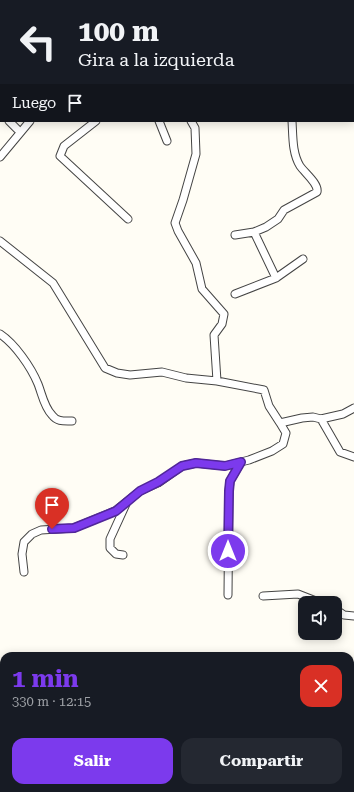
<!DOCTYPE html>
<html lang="es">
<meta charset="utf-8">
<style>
:root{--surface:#171b24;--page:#242831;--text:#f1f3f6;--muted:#9ea1a6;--accent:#7c3aed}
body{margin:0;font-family:"Roboto Serif",serif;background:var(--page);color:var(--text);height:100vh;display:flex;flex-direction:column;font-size:15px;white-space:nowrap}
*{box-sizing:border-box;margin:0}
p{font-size:13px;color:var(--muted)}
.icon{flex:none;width:22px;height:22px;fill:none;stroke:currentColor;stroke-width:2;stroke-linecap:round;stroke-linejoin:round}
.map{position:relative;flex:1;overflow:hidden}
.panel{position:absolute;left:0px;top:652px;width:354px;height:140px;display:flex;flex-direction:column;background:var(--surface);border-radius:12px 12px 0 0;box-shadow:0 2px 10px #0003}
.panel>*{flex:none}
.banner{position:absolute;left:0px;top:0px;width:354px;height:122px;box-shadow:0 2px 10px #0003;background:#171b24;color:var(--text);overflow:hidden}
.buttons{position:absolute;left:298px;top:596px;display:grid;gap:8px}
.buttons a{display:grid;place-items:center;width:44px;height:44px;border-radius:8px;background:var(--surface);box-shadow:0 2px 10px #0003;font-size:20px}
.pin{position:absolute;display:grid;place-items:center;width:34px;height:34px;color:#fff;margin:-41px -17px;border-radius:50% 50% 50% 0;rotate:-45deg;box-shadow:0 0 4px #0007}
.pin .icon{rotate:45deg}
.me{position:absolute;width:44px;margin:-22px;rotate:0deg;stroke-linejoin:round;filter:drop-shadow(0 0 3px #0008)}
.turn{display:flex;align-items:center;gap:14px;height:84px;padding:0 12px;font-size:18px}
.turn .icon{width:52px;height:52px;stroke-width:2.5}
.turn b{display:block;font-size:28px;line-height:34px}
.then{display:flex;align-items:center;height:38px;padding:0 12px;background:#0003;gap:8px;font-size:15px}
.round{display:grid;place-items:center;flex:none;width:42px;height:42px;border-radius:12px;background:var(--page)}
.head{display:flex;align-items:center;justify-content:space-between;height:68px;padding:0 12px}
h1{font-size:24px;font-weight:700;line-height:30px;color:var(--accent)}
.cta{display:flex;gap:8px;margin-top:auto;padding:8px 12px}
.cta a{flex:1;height:46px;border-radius:12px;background:var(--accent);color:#fff;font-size:16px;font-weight:700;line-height:46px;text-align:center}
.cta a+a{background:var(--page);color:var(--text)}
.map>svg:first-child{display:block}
</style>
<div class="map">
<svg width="354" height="792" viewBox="0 0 354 792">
<rect width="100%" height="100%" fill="#fffdf5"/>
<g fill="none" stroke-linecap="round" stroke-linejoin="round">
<g stroke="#444" stroke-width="9">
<path id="minor" d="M52 0 53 1
M243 0 244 1
M345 0 346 1
M99 1 101 0
M135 1 137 0
M353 17 354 19
M353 41 354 40
M0 112 1 113
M9 121 20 132
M96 121 64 146 60 156 128 219
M159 121 167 141
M191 121 195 128 196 154 183 200 175 223 178 231 196 263 202 289 224 314 222 324 214 335 217 381
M0 157 30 121
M254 232 276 278 303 259
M235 235 254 232 266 227 278 219 284 210 317 192C319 184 305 173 300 166 292 153 293 136 292 121
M0 241 53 283 105 368 117 373 130 375 162 372 186 378 217 381 264 390 269 406 280 423
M235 294 276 278
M0 334C15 344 31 367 38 384 42 394 44 407 52 415 57 422 64 421 72 421
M321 419 340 452 354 457
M123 555 116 554 110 548V539L126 504
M24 572 22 554 24 542 32 534 41 530 74 528 115 511 140 491 158 483 182 466 196 463 225 466 249 460 272 451 283 444 286 433 280 423 302 418 313 417 321 419 343 414 354 408
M228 595 229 491 230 481 241 462
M263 596 298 594 321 603
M335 609 344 615 354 616
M350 732 354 735
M350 756 354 752
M224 788 225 792
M307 792 312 788"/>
</g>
<use href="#minor" stroke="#fff" stroke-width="7"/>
</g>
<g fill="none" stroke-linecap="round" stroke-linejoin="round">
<g stroke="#51269a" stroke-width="10">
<path id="route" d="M52 529 74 528 116 511 140 491 158 482 182 466 196 463 225 466 241 462 230 481 229 491 228 551"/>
</g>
<use href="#route" stroke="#7c3aed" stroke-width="7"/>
</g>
</svg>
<div class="buttons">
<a><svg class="icon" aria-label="sound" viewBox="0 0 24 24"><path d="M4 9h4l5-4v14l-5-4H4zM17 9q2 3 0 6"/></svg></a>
</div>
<div class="pin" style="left:52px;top:529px;background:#d93025"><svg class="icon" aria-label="arrive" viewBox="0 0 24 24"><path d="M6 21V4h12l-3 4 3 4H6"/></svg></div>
<svg class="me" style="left:228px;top:551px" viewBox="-20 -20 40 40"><circle r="17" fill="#7c3aed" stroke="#fff" stroke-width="3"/><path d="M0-11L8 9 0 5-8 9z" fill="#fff"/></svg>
<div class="banner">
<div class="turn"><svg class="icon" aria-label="left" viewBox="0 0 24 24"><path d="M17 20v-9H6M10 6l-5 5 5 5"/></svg><div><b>100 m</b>Gira a la izquierda</div></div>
<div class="then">Luego<svg class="icon" aria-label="arrive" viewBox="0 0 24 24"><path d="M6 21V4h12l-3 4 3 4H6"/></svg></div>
</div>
<section class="panel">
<div class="head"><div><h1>1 min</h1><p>330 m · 12:15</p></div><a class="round" style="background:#d93025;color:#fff"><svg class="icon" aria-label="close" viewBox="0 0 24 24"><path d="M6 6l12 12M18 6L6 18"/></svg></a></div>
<div class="cta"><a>Salir</a><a>Compartir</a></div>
</section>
</div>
